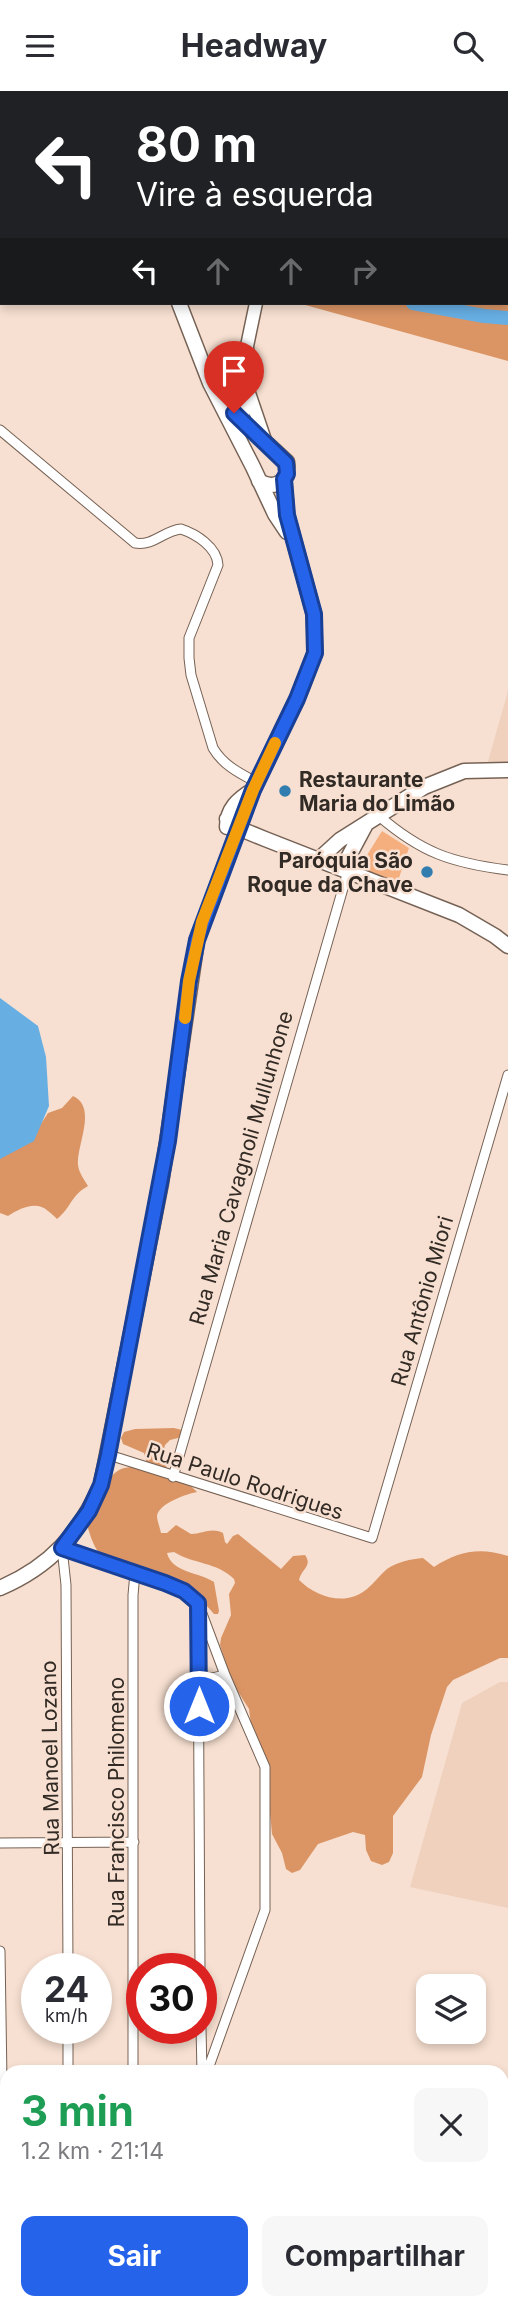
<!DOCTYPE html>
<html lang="pt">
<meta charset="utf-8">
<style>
:root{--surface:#fff;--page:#f7f7f7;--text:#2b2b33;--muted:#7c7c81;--accent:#2563eb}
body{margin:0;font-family:Inter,sans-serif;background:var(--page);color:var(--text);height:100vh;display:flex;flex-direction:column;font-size:26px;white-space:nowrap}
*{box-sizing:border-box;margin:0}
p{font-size:23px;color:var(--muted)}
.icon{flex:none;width:38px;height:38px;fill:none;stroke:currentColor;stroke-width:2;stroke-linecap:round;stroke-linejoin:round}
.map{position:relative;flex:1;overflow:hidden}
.panel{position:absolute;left:0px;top:1974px;width:509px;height:245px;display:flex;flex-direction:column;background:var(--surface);border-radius:21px 21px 0 0;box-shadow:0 4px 10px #0003}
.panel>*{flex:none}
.top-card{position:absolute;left:0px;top:0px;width:509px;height:214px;box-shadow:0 4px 10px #0003;background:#202124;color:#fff;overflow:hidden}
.fabs{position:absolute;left:416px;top:1883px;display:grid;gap:14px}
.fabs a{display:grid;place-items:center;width:70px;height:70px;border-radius:14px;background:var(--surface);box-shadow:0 4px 10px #0003;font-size:35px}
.speed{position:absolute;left:21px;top:1862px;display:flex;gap:14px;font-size:35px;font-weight:700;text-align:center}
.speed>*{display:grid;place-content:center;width:91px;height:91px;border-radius:50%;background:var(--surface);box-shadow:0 4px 10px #0003;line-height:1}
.speed small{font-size:18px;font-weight:400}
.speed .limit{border:10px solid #d22;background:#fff;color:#111}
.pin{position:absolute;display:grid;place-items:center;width:60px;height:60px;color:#fff;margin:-72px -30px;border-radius:50% 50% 50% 0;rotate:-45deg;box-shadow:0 0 7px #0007}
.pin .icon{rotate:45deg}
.me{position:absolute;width:77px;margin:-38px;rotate:0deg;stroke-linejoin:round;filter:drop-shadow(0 0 5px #0008)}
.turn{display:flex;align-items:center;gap:24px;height:147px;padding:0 21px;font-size:32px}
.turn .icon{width:91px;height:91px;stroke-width:2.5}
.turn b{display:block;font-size:49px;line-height:60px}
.lanes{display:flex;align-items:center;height:66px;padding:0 21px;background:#0003;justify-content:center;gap:35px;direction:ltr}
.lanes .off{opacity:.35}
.round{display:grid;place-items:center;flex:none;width:74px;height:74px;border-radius:14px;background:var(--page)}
.overview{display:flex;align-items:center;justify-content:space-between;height:119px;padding:0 21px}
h1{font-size:42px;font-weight:700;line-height:52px;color:#1e9e55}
.cta{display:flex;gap:14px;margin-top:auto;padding:14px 21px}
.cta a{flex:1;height:80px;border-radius:14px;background:var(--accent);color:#fff;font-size:28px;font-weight:700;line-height:80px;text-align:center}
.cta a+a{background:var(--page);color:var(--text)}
header{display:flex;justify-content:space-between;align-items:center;height:91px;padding:0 21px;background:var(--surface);font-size:32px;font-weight:700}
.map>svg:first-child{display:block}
</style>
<header><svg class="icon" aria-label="menu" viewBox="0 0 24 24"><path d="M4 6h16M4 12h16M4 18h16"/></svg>Headway<svg class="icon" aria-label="search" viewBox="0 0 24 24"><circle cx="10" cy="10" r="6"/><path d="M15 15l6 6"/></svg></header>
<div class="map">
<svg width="508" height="2219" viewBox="0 0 508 2219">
<rect width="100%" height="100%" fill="#f7e0d1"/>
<path fill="#efd1be" d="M508 600V675L487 674Z
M500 1591H508V1817L410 1796 462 1612Z"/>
<path fill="#f5af7f" d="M382 740 409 757 396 796 359 777Z"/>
<path fill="#db9565" d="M508 149V270L298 212H508Z
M73 1005C98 1016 76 1055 78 1074 79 1082 84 1088 88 1095 70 1105 72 1116 57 1128 54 1125 51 1122 48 1120 36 1109 19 1118 8 1125L0 1122V1061L31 1048 48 1022 62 1017Z
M174 1337 182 1339 184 1343 182 1346 170 1349 165 1354C157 1385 183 1384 197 1401 187 1403 159 1412 157 1425 157 1429 160 1437 161 1442H167L176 1434 191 1443C203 1443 211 1436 223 1442L225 1451 227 1453 233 1445 238 1443 281 1478 293 1465 305 1464C313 1475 301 1478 299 1489 316 1506 346 1516 367 1498 374 1492 380 1484 387 1478 397 1471 411 1468 423 1467L434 1476C458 1460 480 1456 508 1465V1567H500L453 1589 447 1596 431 1644 422 1686 393 1725V1762L389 1771 382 1774 371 1770 366 1759 365 1744 353 1741 318 1753 300 1779 292 1782 286 1778 282 1762 272 1743 267 1689 252 1642 249 1618 232 1591 220 1554 221 1547 231 1524 229 1503 235 1492 234 1488C217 1471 193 1473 174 1461L167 1462C172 1482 199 1481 214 1491L219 1520 218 1523H214C204 1511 191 1499 176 1492 132 1475 101 1491 87 1433 95 1417 103 1388 119 1379 128 1374 138 1378 147 1373L144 1362 123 1353 121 1347 124 1341 135 1338Z"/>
<path fill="#67aee3" d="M0 907 38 935 46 966 49 1015 34 1050 0 1068Z"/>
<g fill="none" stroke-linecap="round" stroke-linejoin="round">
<path stroke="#67aee3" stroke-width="14" d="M181 2 183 0
M0 94 2 93
M413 212 484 225 508 227"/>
<g stroke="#766255" stroke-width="11">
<path id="minor" d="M404 0 406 2
M0 339 135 452C154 455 163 440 181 438 196 443 217 456 218 474L189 547V567L191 584 213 657C223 674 239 682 256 691
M379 725C422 762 452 772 508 779
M109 1364 372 1447 508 984
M173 1386 348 780
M198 1519 200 1878
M199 1590 225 1584
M0 1752 134 1751
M0 1860 2 1990
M68 1878 66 1494 62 1457 165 1492 185 1500 198 1512 225 1584 265 1676V1819L207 1981
M201 1937 202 1981
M68 1981V1937
M133 1981V1504L135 1482
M502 2120H508
M0 2158 7 2165
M59 2212 67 2219"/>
</g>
<g stroke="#766255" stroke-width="15">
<path id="secondary" d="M389 2 390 0
M249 302 265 349
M241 336 248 298 247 255 256 212"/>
</g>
<g stroke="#766255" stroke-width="17">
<path id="primary" d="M65 0 66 2
M179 212 210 292 253 376 275 423 287 441
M223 312 287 371C290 390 275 400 259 390
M227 728 238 737 265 748 459 824 495 845 508 855
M227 736C227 718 238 708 253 699
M318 769 340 749 424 696 464 680 508 679
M342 778 365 735
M0 1497C51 1475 79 1443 101 1394L161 1092 197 849 253 699 297 608 315 562 314 523 287 424 284 388"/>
</g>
<use href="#minor" stroke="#fff" stroke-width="9"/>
<use href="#secondary" stroke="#fff" stroke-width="12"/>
<use href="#primary" stroke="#fff" stroke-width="14"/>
</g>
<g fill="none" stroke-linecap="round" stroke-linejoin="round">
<g stroke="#184099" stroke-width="18">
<path id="route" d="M199 1615 198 1512 184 1500 165 1492 62 1457 89 1420 101 1394 108 1364 168 1050 189 890 197 849 253 699 297 608 315 562 314 523 287 424 284 388 287 383 286 372 234 322"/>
</g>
<use href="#route" stroke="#2563eb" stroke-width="12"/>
<path stroke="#f59e0b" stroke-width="12" d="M185 927 189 890 202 831 253 699 275 652"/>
</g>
<g fill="#327db0" stroke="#f7e0d1" stroke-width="2.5">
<circle cx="285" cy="700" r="7"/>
<circle cx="427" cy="781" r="7"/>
</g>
<g text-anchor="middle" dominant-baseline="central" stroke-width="5" stroke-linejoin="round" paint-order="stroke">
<g font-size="21" font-weight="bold" fill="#322a24" stroke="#f7e0d1" text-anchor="start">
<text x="299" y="688">Restaurante<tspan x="299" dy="24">Maria do Limão</tspan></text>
<text x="413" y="769" text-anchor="end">Paróquia São<tspan x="413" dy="24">Roque da Chave</tspan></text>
</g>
<g font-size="21" fill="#322a24" stroke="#f7e0d1">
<text transform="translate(241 1077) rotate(-74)">Rua Maria Cavagnoli Mullunhone</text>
<text transform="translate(422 1210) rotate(-74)">Rua Antônio Miori</text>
<text transform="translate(245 1390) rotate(18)">Rua Paulo Rodrigues</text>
<text transform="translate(50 1667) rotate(-91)">Rua Manoel Lozano</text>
<text transform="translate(116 1711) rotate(-90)">Rua Francisco Philomeno</text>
</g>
</g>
</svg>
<div class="fabs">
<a><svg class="icon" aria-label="layers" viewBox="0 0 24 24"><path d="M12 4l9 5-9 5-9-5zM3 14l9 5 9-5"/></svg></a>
</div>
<div class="speed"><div>24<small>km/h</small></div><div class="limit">30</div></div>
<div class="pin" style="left:234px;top:322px;background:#d93025"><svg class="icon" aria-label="arrive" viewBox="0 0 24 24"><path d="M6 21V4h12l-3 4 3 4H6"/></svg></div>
<svg class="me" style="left:199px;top:1615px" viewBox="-20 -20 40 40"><circle r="17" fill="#2563eb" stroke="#fff" stroke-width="3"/><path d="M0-11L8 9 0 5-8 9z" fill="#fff"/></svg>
<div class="top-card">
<div class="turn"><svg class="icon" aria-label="left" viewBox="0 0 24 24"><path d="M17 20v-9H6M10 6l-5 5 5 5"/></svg><div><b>80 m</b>Vire à esquerda</div></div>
<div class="lanes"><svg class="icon" aria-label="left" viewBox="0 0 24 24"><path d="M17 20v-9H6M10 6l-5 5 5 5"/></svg><svg class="icon off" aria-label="ahead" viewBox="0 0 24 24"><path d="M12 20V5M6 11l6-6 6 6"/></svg><svg class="icon off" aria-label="ahead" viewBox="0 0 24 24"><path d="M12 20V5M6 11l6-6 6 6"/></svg><svg class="icon off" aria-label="right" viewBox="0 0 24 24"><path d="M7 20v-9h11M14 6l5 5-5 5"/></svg></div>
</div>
<section class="panel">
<div class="overview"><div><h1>3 min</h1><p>1.2 km · 21:14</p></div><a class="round"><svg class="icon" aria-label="close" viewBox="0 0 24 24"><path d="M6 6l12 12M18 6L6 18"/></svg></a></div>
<div class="cta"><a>Sair</a><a>Compartilhar</a></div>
</section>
</div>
